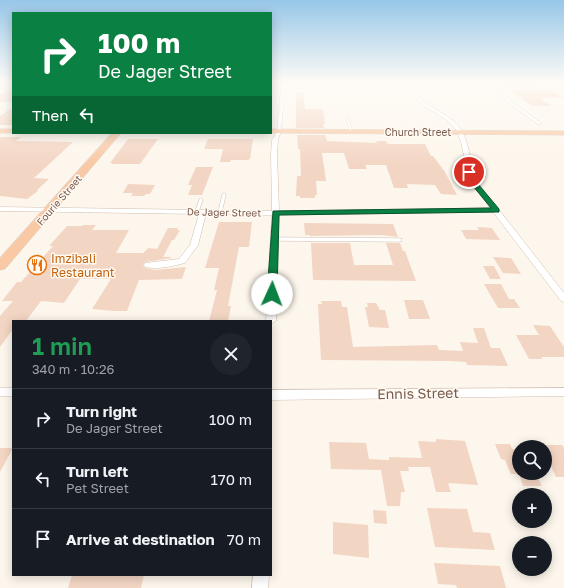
<!DOCTYPE html>
<meta charset="utf-8">
<style>
:root{--surface:#171b24;--page:#20242c;--text:#f1f3f6;--muted:#9ea1a6;--line:#363941}
body{margin:0;font-family:"Golos Text",sans-serif;background:var(--page);color:var(--text);height:100vh;display:flex;flex-direction:column;font-size:15px;white-space:nowrap}
*{box-sizing:border-box;margin:0}
p{font-size:13px;color:var(--muted)}
.icon{flex:none;width:22px;height:22px;fill:none;stroke:currentColor;stroke-width:2;stroke-linecap:round;stroke-linejoin:round}
.map{position:relative;flex:1;overflow:hidden}
.sheet{position:absolute;left:12px;top:320px;width:260px;height:256px;display:flex;flex-direction:column;background:var(--surface);border-radius:0px;box-shadow:0 2px 10px #0003}
.sheet>*{flex:none}
.top-card{position:absolute;left:12px;top:12px;width:260px;height:122px;border-radius:0px;box-shadow:0 2px 10px #0003;background:#0b8043;color:#fff;overflow:hidden}
.controls{position:absolute;left:512px;top:440px;display:grid;gap:8px}
.controls a{display:grid;place-items:center;width:40px;height:40px;border-radius:50%;background:var(--surface);box-shadow:0 2px 10px #0003;font-size:20px}
.pin{position:absolute;display:grid;place-items:center;width:34px;height:34px;color:#fff;margin:-17px;border:2px solid #fff;border-radius:50%;box-shadow:0 1px 4px #0007}
.me{position:absolute;width:44px;margin:-22px;rotate:2deg;stroke-linejoin:round;filter:drop-shadow(0 0 3px #0008)}
.turn{display:flex;align-items:center;gap:14px;height:84px;padding:0 20px;font-size:18px}
.turn .icon{width:52px;height:52px;stroke-width:2.5}
.turn b{display:block;font-size:28px;line-height:34px}
.then{display:flex;align-items:center;height:38px;padding:0 20px;background:#0003;gap:8px;font-size:15px}
.round{display:grid;place-items:center;flex:none;width:42px;height:42px;border-radius:21px;background:var(--page)}
.head{display:flex;align-items:center;justify-content:space-between;height:68px;padding:0 20px}
h1{font-size:24px;font-weight:600;line-height:30px;color:#1e9e55}
ul{padding:0;list-style:none}
li{display:flex;align-items:center;gap:12px;height:60px;padding:0 20px;border-top:1px solid var(--line)}
li div{flex:1}
li b{display:block;font-size:15px}
li em{font-style:normal}
.map>svg:first-child{display:block}
</style>
<div class="map">
<svg width="564" height="588" viewBox="0 0 564 588">
<rect width="100%" height="100%" fill="#fdf6ec"/>
<path fill="#f3d5c3" d="M498 83H534L539 85H501Z
M7 90H13V102H0V94Z
M509 90H550L564 98H540L552 106H532Z
M296 92H303L305 109H323L325 124H323L324 128H296Z
M13 107V125H0V116Z
M297 135H325L327 141 377 143 376 141H386L388 144H425L431 156H433L445 172 457 195 441 194 435 185 407 184 408 188H394L386 165H365L367 169H349L344 153H322L326 181H316L317 195H315V198H300V196H296L297 176H301L300 149H298Z
M0 137H21L16 141 73 142 34 178 49 179 37 190 38 191 27 199 0 196Z
M128 139H158L140 164H112L113 163H110Z
M208 139H253L250 159 248 160H231L230 162H220L223 149H204Z
M196 167H213L202 195H188L192 185H188Z
M128 184 155 185 150 194H146L144 196H131L133 193H123Z
M219 222H252L249 247H239L228 306H231L228 321H209L217 290H214L219 268H205Z
M304 223 393 224 398 237 381 235 310 236V235H305Z
M83 225H96L92 230H129L116 253H143L148 248 157 249 168 228H178L177 230H180L174 240H172L163 257H171V258L145 262 143 266 145 268 155 270 186 267 182 279 139 280 127 311H115L92 309 111 279H80L64 303 41 301 26 321H13V329L0 347V316L13 301H2L17 282H21L53 246H49L67 226H82Z
M477 227 492 228 500 240 466 239 461 230H479Z
M311 243H350L354 265H393L386 243H400L403 251H405L416 281 313 280Z
M493 257 511 258 521 274 503 273Z
M483 266H494L501 279H490Z
M484 284H501L509 299H514L520 308H498Z
M404 300H423L430 319H409Z
M321 301H341L342 307H347L353 347 437 345 439 350 463 351 460 342 478 343 473 328H484L491 348H500L508 366 467 365 466 362 450 361 321 360 318 304H322Z
M367 303H376L380 310H385L389 328 369 327 365 307H368Z
M533 325 550 326 564 347V357H541L543 359H529L516 335H539Z
M436 439 465 441 478 485 448 483 451 492H436L430 467H408L409 471H400L405 492H401L400 506H387L381 470 331 469 329 442 366 443 369 459 389 460V457L422 458 418 441 436 442Z
M495 444H510L512 449H519V473H536L542 486H523L519 474H511L505 460 501 459Z
M545 445H562L564 448V477H556L545 454Z
M0 448H13L0 472Z
M427 508 467 509 473 532 490 533 495 550 435 547Z
M373 510 386 511 387 524 374 523Z
M333 522 368 525 369 558 333 554Z
M434 563 500 566 506 588H457L456 585 438 584Z
M72 575H144L141 588H68Z"/>
<g fill="none" stroke-linecap="round" stroke-linejoin="round">
<g stroke="#d1beb0" stroke-width="2.5">
<path id="service-far2" d="M347 117 349 125"/>
</g>
<g stroke="#d1beb0" stroke-width="3">
<path id="service-far1" d="M349 124 351 132"/>
</g>
<g stroke="#d1beb0" stroke-width="4.5">
<path id="service" d="M197 211 201 200
M220 212 224 195
M274 239 400 240"/>
</g>
<g stroke="#d1beb0" stroke-width="1">
<path id="minor" d="M281 83H285V86H407L405 84 407 83 411 86 564 87V89H495L541 123V124L539 125 490 89H412C416 94 420 99 425 102 436 111 451 116 460 128 471 144 469 166 478 183L564 293V302L561 301 493 212 279 215 276 321 271 324V321H266L272 215 206 214 198 245 185 263C173 266 158 270 145 267L144 265 145 263 179 259 190 245 199 214 0 211V207L272 211 271 154 272 140 277 131 281 88H271V86H281ZM285 88 408 89 421 104 445 119 456 129 461 142 469 177 490 208 279 211 277 154 278 140 281 131Z
M0 86H13V88H0Z
M0 388H13V396H0Z
M564 388V396L271 400V390Z
M253 575H269L268 588H252Z"/>
</g>
<g stroke="#dad1cd" stroke-width="1">
<path id="trunk" d="M0 129H13V133H15H0Z
M271 129 564 131V135L271 133H269H271Z
M112 133H121L5 269 0 270V258Z"/>
</g>
<use href="#service-far2" stroke="#fff" stroke-width="2"/>
<use href="#service-far1" stroke="#fff" stroke-width="2.5"/>
<use href="#service" stroke="#fff" stroke-width="3.5"/>
<use href="#minor" fill="#fff" fill-rule="evenodd"/>
<use href="#trunk" fill="#f9c8a4" fill-rule="evenodd"/>
</g>
<linearGradient id="sky" x2="0" y2="1"><stop stop-color="#97c7e8"/><stop offset="0.5" stop-color="#fefbf6"/><stop offset="1" stop-color="#fefbf6" stop-opacity="0"/></linearGradient>
<rect width="564" height="165" fill="url(#sky)"/>
<path fill="#0b8043" stroke="#07532c" d="M469 170 471 171 478 184 499 209V212L279 215 277 294 272 297 267 294 273 211 491 208 473 186 466 172Z"/>
<defs>
<g id="restaurant-ring" transform="scale(1)"><circle r="9.5" fill="#fffaf3" stroke="#e8710a" stroke-width="1.5"/><path d="M-5-6h1v4h1v-4h1v4h1v-4h1v5L-1.5 .5V6h-2V.5L-5-1ZM5-6V6H3V1.5H1.5Q1.5-4 5-6Z" fill="#e8710a"/></g>
</defs>
<g fill-rule="evenodd">
<use href="#restaurant-ring" x="37" y="265"/>
</g>
<g text-anchor="middle" dominant-baseline="central" stroke-width="3" stroke-linejoin="round" paint-order="stroke">
<g font-size="10" fill="#7a5c4d" stroke="#fffaf3">
<text x="418" y="132">Church Street</text>
<text transform="translate(59 200) rotate(-49)">Fourie Street</text>
<text transform="translate(224 212) rotate(1)">De Jager Street</text>
</g>
<g font-size="12" fill="#c56008" stroke="#fffaf3" text-anchor="start">
<text x="51" y="258">Imzibali<tspan x="51" dy="14">Restaurant</tspan></text>
</g>
<g font-size="14" fill="#7a5c4d" stroke="#fffaf3">
<text transform="translate(418 393) rotate(-1)">Ennis Street</text>
</g>
</g>
</svg>
<div class="controls">
<a><svg class="icon" aria-label="search" viewBox="0 0 24 24"><circle cx="10" cy="10" r="6"/><path d="M15 15l6 6"/></svg></a>
<a>+</a>
<a>−</a>
</div>
<div class="pin" style="left:469px;top:172px;background:#d93025"><svg class="icon" aria-label="arrive" viewBox="0 0 24 24"><path d="M6 21V4h12l-3 4 3 4H6"/></svg></div>
<svg class="me" style="left:272px;top:294px" viewBox="-20 -20 40 40"><circle r="19" fill="#fff"/><path d="M0-13L10 11 0 6-10 11z" fill="#0b8043"/></svg>
<div class="top-card">
<div class="turn"><svg class="icon" aria-label="right" viewBox="0 0 24 24"><path d="M7 20v-9h11M14 6l5 5-5 5"/></svg><div><b>100 m</b>De Jager Street</div></div>
<div class="then">Then<svg class="icon" aria-label="left" viewBox="0 0 24 24"><path d="M17 20v-9H6M10 6l-5 5 5 5"/></svg></div>
</div>
<section class="sheet">
<div class="head"><div><h1>1 min</h1><p>340 m · 10:26</p></div><a class="round"><svg class="icon" aria-label="close" viewBox="0 0 24 24"><path d="M6 6l12 12M18 6L6 18"/></svg></a></div>
<ul>
<li><svg class="icon" aria-label="right" viewBox="0 0 24 24"><path d="M7 20v-9h11M14 6l5 5-5 5"/></svg><div><b>Turn right</b><p>De Jager Street</p></div><em>100 m</em></li>
<li><svg class="icon" aria-label="left" viewBox="0 0 24 24"><path d="M17 20v-9H6M10 6l-5 5 5 5"/></svg><div><b>Turn left</b><p>Pet Street</p></div><em>170 m</em></li>
<li><svg class="icon" aria-label="arrive" viewBox="0 0 24 24"><path d="M6 21V4h12l-3 4 3 4H6"/></svg><div><b>Arrive at destination</b></div><em>70 m</em></li>
</ul>
</section>
</div>
